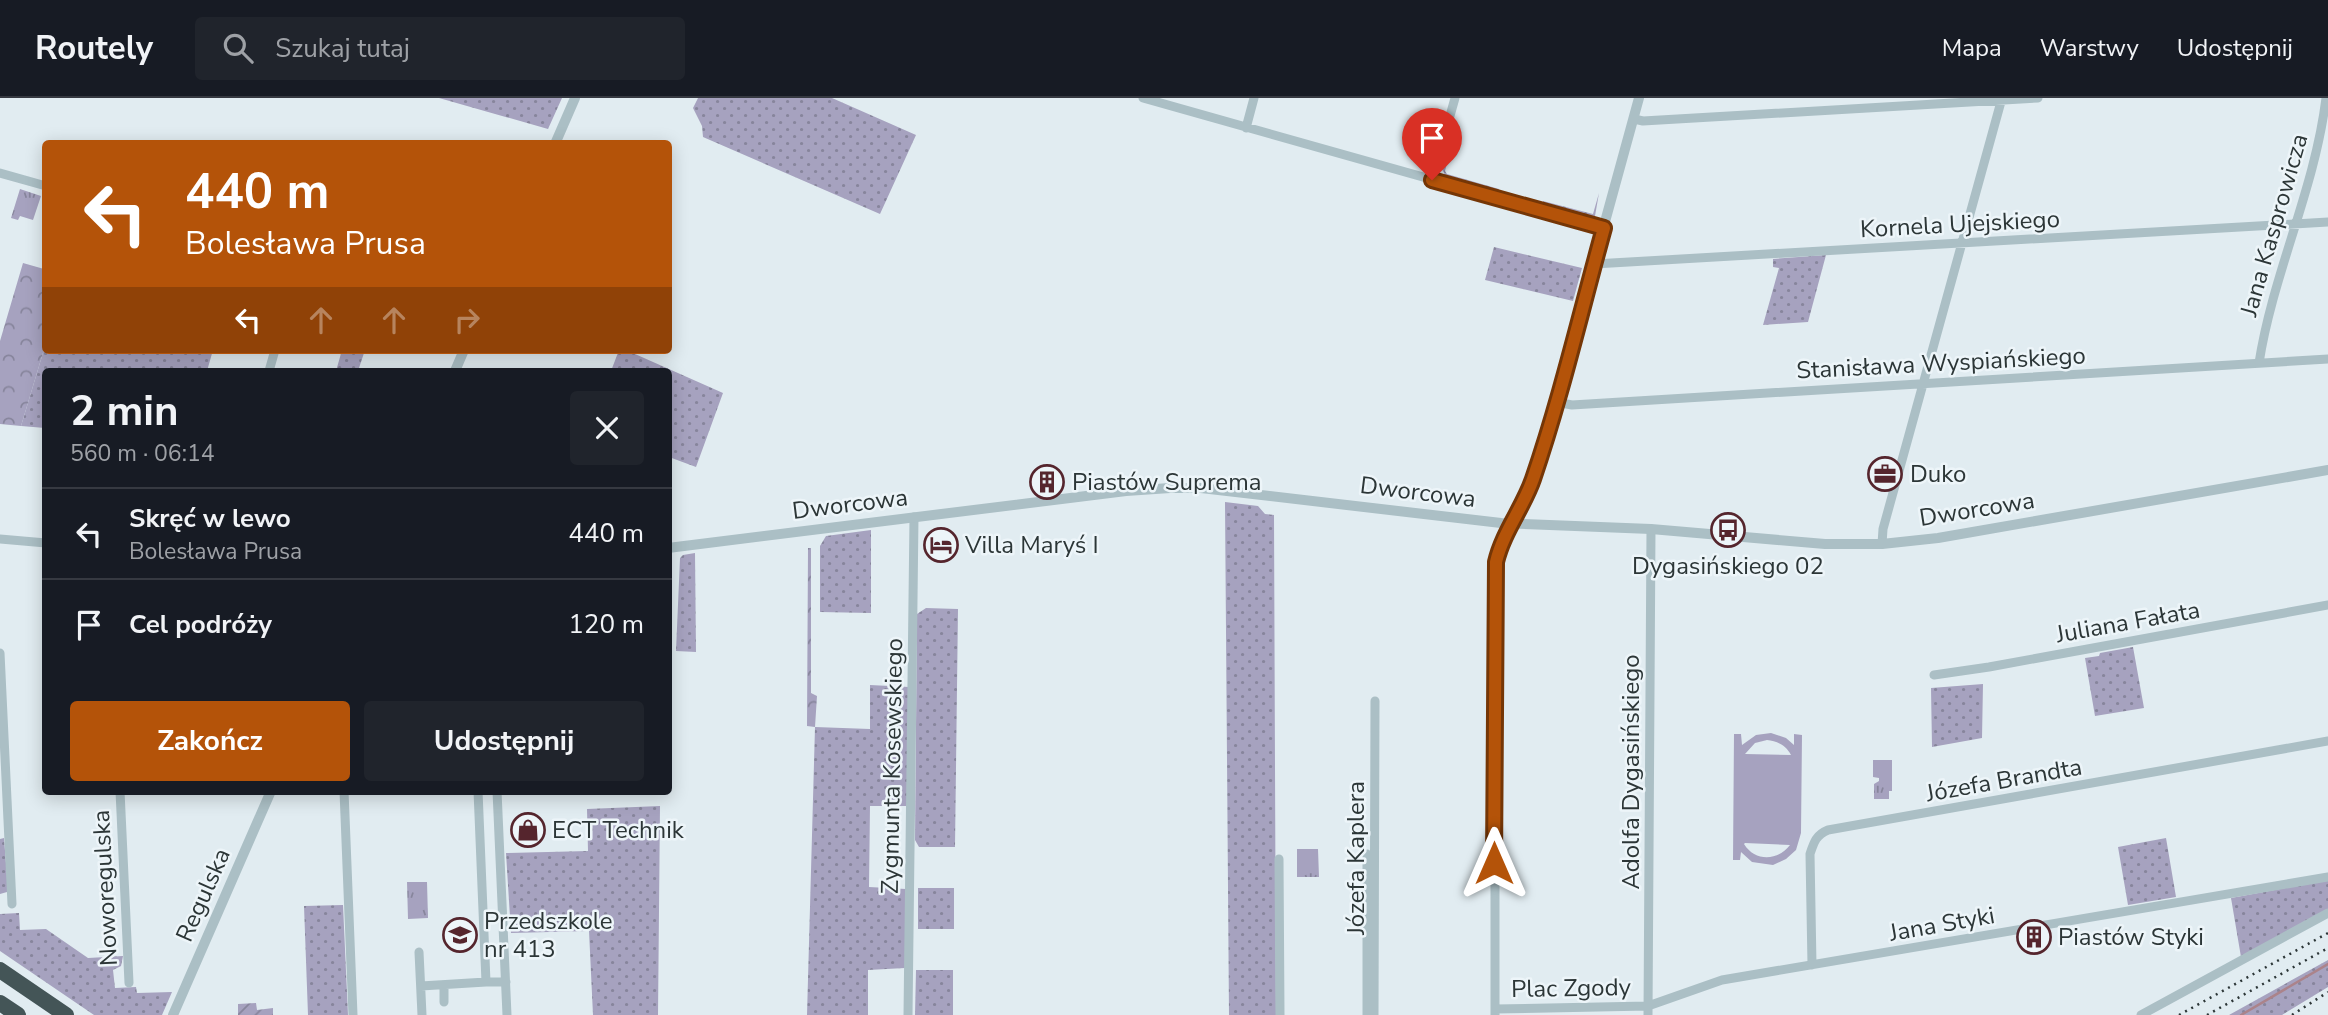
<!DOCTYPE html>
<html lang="pl">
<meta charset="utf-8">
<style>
:root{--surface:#171b24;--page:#20242c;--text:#f1f3f6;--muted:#9ea1a6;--line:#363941;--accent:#b45309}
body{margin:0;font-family:"Nunito Sans",sans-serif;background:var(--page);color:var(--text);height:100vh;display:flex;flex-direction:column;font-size:26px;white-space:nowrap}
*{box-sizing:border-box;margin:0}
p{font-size:23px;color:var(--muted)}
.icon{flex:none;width:38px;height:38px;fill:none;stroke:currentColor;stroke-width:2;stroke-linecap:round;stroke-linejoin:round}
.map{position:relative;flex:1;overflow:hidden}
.panel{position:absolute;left:42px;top:270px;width:630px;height:427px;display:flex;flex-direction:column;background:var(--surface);border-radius:7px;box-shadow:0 4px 18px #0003}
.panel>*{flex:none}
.top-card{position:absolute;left:42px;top:42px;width:630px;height:214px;border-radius:7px;box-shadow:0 4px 18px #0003;background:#b45309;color:#fff;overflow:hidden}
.pin{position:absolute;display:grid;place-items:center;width:60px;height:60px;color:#fff;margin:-72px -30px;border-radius:50% 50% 50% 0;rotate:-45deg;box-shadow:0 0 7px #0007}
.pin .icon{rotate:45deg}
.me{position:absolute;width:77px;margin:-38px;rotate:0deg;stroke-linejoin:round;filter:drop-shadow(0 0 5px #0008)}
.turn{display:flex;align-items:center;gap:24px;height:147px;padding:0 28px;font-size:32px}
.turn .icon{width:91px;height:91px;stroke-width:2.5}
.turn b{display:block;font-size:49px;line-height:60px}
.lanes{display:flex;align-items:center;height:66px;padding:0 28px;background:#0003;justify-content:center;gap:35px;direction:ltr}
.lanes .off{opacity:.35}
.round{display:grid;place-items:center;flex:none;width:74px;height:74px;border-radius:7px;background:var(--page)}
.overview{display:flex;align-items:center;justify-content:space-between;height:119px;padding:0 28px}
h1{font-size:42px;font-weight:700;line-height:52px}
.button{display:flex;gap:14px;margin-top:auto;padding:14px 28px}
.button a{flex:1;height:80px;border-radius:7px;background:var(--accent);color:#fff;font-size:28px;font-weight:700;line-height:80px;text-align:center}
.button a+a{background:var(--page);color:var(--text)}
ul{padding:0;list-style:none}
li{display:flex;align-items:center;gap:21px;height:91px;padding:0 28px;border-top:2px solid var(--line)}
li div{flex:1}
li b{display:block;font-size:26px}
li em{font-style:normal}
header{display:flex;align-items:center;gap:42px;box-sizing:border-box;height:98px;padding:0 35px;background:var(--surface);border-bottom:2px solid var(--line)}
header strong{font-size:33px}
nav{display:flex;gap:38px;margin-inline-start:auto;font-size:24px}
.search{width:490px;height:63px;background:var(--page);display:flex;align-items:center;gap:18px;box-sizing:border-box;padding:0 24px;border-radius:7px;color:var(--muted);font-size:26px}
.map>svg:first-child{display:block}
</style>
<header>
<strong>Routely</strong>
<div class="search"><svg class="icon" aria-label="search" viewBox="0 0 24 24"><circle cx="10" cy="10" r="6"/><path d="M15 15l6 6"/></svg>Szukaj tutaj</div>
<nav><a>Mapa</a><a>Warstwy</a><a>Udostępnij</a></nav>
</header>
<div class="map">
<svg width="2328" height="917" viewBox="0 0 2328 917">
<defs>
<pattern id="grass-dots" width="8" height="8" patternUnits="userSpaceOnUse" patternTransform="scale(1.75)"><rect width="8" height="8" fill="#a6a2bf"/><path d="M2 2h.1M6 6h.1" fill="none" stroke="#87859c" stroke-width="1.8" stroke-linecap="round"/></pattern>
<pattern id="forest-crowns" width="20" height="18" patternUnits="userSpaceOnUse" patternTransform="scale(1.75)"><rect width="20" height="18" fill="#a6a2bf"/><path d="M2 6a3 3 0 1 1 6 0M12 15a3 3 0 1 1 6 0" fill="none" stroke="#87859c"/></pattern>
<pattern id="park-tufts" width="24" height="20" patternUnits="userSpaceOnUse" patternTransform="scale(1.75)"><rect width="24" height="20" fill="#a6a2bf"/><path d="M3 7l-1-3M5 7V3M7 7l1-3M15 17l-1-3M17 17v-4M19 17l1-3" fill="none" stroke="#87859c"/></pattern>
<pattern id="garden-furrows" width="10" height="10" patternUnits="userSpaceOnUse" patternTransform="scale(1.75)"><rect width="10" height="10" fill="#a6a2bf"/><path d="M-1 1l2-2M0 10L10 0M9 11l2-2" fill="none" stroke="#87859c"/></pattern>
</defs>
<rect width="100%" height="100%" fill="#e1ecf1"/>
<path fill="url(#grass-dots)" d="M439 0H562L548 31Z
M698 0H832L916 37 880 116 703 39 702 28 693 10Z
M1445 62H1448L1445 73 1447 76 1499 91 1498 96 1445 81 1443 79 1445 77 1442 71Z
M1599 95 1595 118H1587L1586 121 1543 109V103L1593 116Z
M1494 149 1582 170 1573 203 1485 182Z
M1826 157 1808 224 1763 227 1779 170 1773 169V161Z
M45 248 46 252H213L207 273H46L45 330 21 328Z
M342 252H365L358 273H336Z
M619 252H626L723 295 696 369 669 359 668 273H611Z
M1225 404 1258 408 1265 416 1274 417 1276 917H1229Z
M871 432V515L820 514V448L826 438Z
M695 455 696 554 676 553 680 460 683 457Z
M926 510 958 511 955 749H919L915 742 917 516Z
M2133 549 2144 610 2095 618 2085 560 2099 558 2100 555Z
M1983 586 1982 640 1932 649 1931 590Z
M870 587 909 589V706L906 708H870L869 789 906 791 905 870 868 872V917H807L815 629 870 631Z
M660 708 658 917H593L589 833 511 835 506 755 588 753 587 711Z
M4 740 8 790 7 794 0 796V741Z
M2166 740 2176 799 2128 807 2118 749Z
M2328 782V811L2241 859 2231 800Z
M918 790H954V831H918Z
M343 807 348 917H308L304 808Z
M19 815 20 832 46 831 88 860 123 858 121 868 113 872 115 890 136 889 137 895 172 894 162 917H94L0 853V816Z
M2328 862V889L2282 917H2229Z
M916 872H953V917H915Z"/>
<path fill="url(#forest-crowns)" d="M23 165 44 171 45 166V248L21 328 0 326V243Z
M808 450H811V595L817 598 815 629 807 628Z"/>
<path fill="url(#park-tufts)" d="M20 91 41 98 33 122 20 118 18 122 11 120Z
M1873 662H1892V693H1889V701H1874V686L1879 683V680L1873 679Z
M1297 751H1318L1319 779H1297Z
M407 784H427L428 820 408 821Z"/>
<path fill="url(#garden-furrows)" d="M256 905 257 912 273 910V917H238V906Z"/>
<path fill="#a6a2bf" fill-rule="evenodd" d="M1771 635 1786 640 1794 647V636L1802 637 1801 735 1796 752 1786 761 1773 767 1752 764 1741 754 1740 762H1733L1734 636H1741L1742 647 1756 637ZM1767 642C1777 643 1786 647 1791 657L1745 656 1755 645ZM1744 746 1745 745 1790 747C1778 763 1755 764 1744 746Z"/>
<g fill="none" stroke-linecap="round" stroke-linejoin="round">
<path stroke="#ab838a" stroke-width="2.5" d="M2241 917 2328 866"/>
<path stroke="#abbfc5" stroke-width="9" d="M1143 0 1604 130
M1634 21 1643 23 2038 0
M1246 30 1254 0
M0 75 46 88
M1432 82 1455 0
M1594 166 2328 124
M2259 265C2273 175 2315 91 2326 0
M269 273 275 252
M1556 304 1572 307 2328 261
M0 441 46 445
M1882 446 1883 431 2002 0
M0 555 12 806
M1934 577 1989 569 2328 507
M120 693 129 885
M344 693 353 917
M478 693 486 884H506
M497 693 507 917
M1279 761 1280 917
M419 854 422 917
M1812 867 1810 756C1814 744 1816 737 1828 732L2328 643
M444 887V904
M421 888 486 884
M1495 911 1648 908 1722 882 2328 779
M908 917 914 419
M1367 917V756
M1374 917 1375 603
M1495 917V479L1499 454 1512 426
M1648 917 1651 431
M2141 917 2328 815"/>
<path stroke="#abbfc5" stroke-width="10" d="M555 46 575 0
M455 273 464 252
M1512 426 1528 395 1539 364 1639 0
M668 450 1126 393 1170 390H1201L1501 425 1651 431 1825 446H1882L1938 440 2328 372
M173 917 271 693"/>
<path stroke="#445557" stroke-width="16" d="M0 872 66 917
M0 905 18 917"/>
<path stroke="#2c3637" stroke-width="2.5" stroke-dasharray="2 5" stroke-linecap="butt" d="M2179 917 2328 835
M2207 917 2328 850
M2292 917 2328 894"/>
</g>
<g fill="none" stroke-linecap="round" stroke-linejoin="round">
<g stroke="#753606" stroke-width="18">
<path id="route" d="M1432 82 1604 130C1581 213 1561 299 1533 381 1523 410 1503 434 1496 464L1494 765"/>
</g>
<use href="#route" stroke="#b45309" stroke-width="12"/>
</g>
<defs>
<g id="office-ring" transform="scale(1.75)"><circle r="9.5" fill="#edf5f9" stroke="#55252d" stroke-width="1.5"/><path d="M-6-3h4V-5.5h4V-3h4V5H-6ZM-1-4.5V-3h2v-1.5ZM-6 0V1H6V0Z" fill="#55252d"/></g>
<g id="building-ring" transform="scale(1.75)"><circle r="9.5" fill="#edf5f9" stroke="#55252d" stroke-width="1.5"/><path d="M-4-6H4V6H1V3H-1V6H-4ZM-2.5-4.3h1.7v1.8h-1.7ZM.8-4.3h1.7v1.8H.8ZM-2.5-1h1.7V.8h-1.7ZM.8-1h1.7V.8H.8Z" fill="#55252d"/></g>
<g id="bus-ring" transform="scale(1.75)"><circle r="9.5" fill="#edf5f9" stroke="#55252d" stroke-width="1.5"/><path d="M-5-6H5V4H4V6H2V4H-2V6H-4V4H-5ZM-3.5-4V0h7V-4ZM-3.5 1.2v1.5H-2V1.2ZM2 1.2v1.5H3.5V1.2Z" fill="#55252d"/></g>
<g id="hotel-ring" transform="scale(1.75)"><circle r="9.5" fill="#edf5f9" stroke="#55252d" stroke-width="1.5"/><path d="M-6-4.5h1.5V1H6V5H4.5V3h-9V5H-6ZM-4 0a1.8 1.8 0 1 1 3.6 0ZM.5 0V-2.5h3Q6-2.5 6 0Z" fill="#55252d"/></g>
<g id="shop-ring" transform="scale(1.75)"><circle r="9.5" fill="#edf5f9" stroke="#55252d" stroke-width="1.5"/><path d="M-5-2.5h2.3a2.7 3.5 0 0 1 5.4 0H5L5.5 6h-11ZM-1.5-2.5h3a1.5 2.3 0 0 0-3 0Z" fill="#55252d"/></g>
<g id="school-ring" transform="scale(1.75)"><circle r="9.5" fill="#edf5f9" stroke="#55252d" stroke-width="1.5"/><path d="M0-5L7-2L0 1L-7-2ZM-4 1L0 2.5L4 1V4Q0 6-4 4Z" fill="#55252d"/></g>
</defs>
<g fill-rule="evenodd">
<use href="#office-ring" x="1885" y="376"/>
<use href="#building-ring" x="1047" y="384"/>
<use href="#bus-ring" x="1728" y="432"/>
<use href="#hotel-ring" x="941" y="447"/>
<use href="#shop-ring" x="528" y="732"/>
<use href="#school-ring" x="460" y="837"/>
<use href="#building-ring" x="2034" y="839"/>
</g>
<g text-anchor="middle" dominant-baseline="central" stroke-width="5" stroke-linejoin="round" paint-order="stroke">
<g font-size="24" fill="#2c3637" stroke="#edf5f9">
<text transform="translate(1960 126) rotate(-3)">Kornela Ujejskiego</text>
<text transform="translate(2274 127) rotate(-74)">Jana Kasprowicza</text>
<text transform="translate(1941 265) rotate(-3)">Stanisława Wyspiańskiego</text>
<text transform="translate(1418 394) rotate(7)">Dworcowa</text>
<text transform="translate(850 406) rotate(-7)">Dworcowa</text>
<text transform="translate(1977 411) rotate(-9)">Dworcowa</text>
<text transform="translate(2128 524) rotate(-10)">Juliana Fałata</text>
<text transform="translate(892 668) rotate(-89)">Zygmunta Kosewskiego</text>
<text transform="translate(1631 674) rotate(-90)">Adolfa Dygasińskiego</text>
<text transform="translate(2004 682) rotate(-10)">Józefa Brandta</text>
<text transform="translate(1356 760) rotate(-90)">Józefa Kaplera</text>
<text transform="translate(105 790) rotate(-93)">Noworegulska</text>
<text transform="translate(203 797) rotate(-66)">Regulska</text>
<text transform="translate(1942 826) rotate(-10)">Jana Styki</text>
<text transform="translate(1571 890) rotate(-1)">Plac Zgody</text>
</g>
<g font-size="24" fill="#2c3637" stroke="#edf5f9" text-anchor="start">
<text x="1910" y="376">Duko</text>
<text x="1072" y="384">Piastów Suprema</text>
<text x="965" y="447">Villa Maryś I</text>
<text x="1728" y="468" text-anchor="middle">Dygasińskiego 02</text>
<text x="552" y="732">ECT Technik</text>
<text x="484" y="823">Przedszkole<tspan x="484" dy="28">nr 413</tspan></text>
<text x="2058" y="839">Piastów Styki</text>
</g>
</g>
</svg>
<div class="pin" style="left:1432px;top:82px;background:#d93025"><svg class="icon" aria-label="arrive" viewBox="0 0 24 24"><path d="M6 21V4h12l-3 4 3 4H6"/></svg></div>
<svg class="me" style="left:1494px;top:765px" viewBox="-20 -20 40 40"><path d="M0-17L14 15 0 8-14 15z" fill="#b45309" stroke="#fff" stroke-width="4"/></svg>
<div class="top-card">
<div class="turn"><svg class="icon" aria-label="left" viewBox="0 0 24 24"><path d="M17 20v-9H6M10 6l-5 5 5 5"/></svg><div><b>440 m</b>Bolesława Prusa</div></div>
<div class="lanes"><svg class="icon" aria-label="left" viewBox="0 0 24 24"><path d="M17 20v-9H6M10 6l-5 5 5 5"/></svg><svg class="icon off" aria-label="ahead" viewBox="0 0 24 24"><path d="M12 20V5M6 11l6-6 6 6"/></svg><svg class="icon off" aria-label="ahead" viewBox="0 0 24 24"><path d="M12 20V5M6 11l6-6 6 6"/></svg><svg class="icon off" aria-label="right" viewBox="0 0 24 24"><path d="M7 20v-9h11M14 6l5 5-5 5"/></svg></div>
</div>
<section class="panel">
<div class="overview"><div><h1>2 min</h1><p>560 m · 06:14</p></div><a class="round"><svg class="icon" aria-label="close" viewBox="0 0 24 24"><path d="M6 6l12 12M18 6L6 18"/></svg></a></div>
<ul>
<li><svg class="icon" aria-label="left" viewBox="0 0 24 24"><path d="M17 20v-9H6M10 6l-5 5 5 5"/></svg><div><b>Skręć w lewo</b><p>Bolesława Prusa</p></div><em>440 m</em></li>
<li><svg class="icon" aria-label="arrive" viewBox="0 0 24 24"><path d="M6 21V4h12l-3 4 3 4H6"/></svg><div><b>Cel podróży</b></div><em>120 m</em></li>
</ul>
<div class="button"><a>Zakończ</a><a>Udostępnij</a></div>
</section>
</div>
